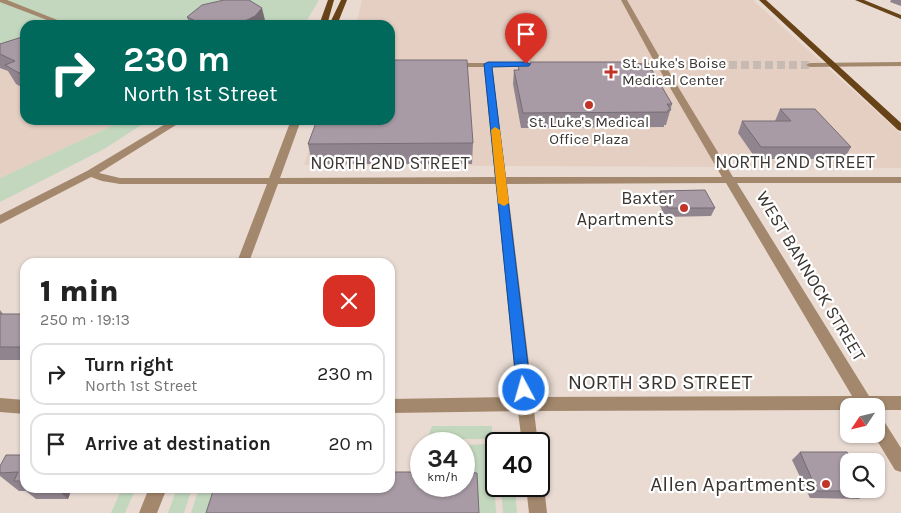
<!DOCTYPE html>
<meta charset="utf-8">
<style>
:root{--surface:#fff;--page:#f6f6f6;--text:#222;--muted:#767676;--line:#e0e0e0}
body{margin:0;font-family:Karla,sans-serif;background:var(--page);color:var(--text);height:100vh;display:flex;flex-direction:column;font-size:19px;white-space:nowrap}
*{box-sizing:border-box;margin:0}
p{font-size:16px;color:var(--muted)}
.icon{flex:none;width:28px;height:28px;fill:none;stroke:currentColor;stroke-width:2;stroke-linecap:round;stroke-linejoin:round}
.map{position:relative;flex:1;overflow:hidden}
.details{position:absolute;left:20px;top:258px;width:375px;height:235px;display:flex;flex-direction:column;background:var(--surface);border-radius:15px;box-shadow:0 1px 4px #0004}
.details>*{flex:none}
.top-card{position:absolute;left:20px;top:20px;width:375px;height:105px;border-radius:15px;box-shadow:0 1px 4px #0004;background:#00695c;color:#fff;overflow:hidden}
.needle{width:32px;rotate:235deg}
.tools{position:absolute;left:840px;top:398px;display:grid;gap:10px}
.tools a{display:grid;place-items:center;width:45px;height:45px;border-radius:10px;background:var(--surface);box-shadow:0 1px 4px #0004;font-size:25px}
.speed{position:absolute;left:410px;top:432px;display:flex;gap:10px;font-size:25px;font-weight:700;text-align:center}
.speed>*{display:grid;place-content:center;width:65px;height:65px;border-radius:50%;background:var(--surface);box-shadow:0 1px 4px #0004;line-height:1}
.speed small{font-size:12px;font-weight:400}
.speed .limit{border:2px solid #111;border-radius:8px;background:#fff;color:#111}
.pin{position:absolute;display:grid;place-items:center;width:42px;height:42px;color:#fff;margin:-51px -21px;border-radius:50% 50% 50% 0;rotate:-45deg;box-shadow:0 0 5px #0007}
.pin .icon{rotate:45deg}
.me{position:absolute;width:55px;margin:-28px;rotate:354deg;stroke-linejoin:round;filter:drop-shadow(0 0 4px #0008)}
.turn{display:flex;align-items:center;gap:18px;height:105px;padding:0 20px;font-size:22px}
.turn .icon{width:65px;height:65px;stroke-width:2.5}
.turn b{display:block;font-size:35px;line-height:42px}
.round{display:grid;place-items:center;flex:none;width:52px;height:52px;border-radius:15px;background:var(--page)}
.summary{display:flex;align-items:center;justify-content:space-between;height:85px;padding:0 20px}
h1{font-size:30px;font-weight:800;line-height:38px}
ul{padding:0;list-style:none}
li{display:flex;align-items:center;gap:15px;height:62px;margin:0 10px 8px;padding:0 10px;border:2px solid var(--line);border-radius:15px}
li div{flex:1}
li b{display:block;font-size:19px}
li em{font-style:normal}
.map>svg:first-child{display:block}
</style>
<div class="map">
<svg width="901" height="513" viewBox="0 0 901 513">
<rect width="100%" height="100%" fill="#e9dbd2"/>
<path fill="#e5cfc2" d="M362 0H753L901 134V168L304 165 319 120H390V25H356Z
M25 49V120H125L0 178V58Z"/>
<path fill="#c2d7bd" d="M0 0H319L304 25H25V49L0 58Z
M125 120H149L104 149 0 202V178Z
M432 426H492V439H427Z
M492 444 496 513H478L464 476V445Z
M501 486H515L517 513H503Z
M122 488H136L125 513H111Z
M177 488H192L184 513H168Z
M199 488H217L210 513H191Z"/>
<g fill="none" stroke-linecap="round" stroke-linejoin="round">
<path stroke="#c6bab2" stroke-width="8" stroke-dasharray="8 4" stroke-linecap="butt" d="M681 65H810"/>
<path fill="#a3886d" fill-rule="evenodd" d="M0 0H7L70 25H60L0 2Z
M621 0H627L663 63H681L685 65 681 67H666L733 177H901V183H737L869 396H901V410H876V406H849V410L534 411 538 444H522L518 411 390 413V399L517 397 496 184H278L249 262H237L267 184H120L102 181 91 177 0 224V215L87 171 172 120H184L99 173 120 178H269L291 120H301L280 178 495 177 484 67H447V63H537L541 65 537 67H492L506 177H722L658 67H627L623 65 627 63H655ZM726 183 852 396 533 397 507 184Z
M901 62V66L810 67 806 65 810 63Z
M0 398 25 400V414L0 412Z
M876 416 882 418 901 448V472L895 470 873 434H876Z
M539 479 544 486 547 513H529L526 486H539Z
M149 488H167L157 513H139Z"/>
<path fill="#684318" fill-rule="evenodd" d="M328 0H334L327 25H319Z
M341 0H347L337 25H329Z
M759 0H766L901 123V131L898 130Z
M855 0H864L901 15V19Z"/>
</g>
<path fill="#90858e" d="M891 0H901V6L890 2Z
M187 17 265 20 261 25H190Z
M25 36V89L16 84 8 71 0 68V44Z
M530 62 632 64 672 104 666 125H664V127L521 128 513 84 514 70H518V65L530 64Z
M780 109 851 147 844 159H756L738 133 742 121H776H775Z
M473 143 472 164H312L308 144Z
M660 191 715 208 711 216 665 217 657 199Z
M0 310 3 314H25V360H0Z
M800 452 868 491 859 499 810 498 792 460Z
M25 455V488H92H72L68 499H36L26 491H19L0 476V466Z"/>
<path fill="#766c74" d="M262 8 265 20 261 25H230L229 24Z
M25 70V84L19 73Z
M55 488H72L68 499Z"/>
<path fill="#a89ba5" stroke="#766c74" d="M224 0H249L262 8 255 16 247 20 229 24 200 23 187 17 202 5Z
M25 36V70L19 73 5 65 15 61 0 54V44Z
M390 60H467L473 143 308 144 317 120H390Z
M530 62H631L632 64H642L647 70H652L672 104H667L671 110H668V112L523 113 514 70H519L518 65 531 64Z
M780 109H815L851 147H761L742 121H791Z
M705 190 715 208H668L660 191Z
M0 314H25V347H0Z
M800 452H847L852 461H849V489H867L868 491H817Z
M6 455H25V481H14L18 472 0 473V466Z
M390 472H421V486H464V472L477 473 479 513H206L214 488H390Z"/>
<path fill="#1a73e8" stroke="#114b97" d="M526 62 530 64 529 66 492 67 531 390 529 395 524 397 519 395 517 390 484 64 488 62Z"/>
<path fill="#f59e0b" d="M495 127 500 130 509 203 504 206 498 203 491 130Z"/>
<g fill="#c13428" stroke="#fff" stroke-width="2">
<path d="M608.5 64.5h5v5h5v5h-5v5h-5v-5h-5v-5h5z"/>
<circle cx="589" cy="105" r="5"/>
<circle cx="684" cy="208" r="5"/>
<circle cx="826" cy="484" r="5"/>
</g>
<g text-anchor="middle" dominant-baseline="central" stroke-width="4.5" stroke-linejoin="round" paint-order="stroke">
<g font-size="15" fill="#3a3431" stroke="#fff" text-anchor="start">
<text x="622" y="63">St. Luke's Boise<tspan x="622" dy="17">Medical Center</tspan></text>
<text x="589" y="122" text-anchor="middle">St. Luke's Medical<tspan x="589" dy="17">Office Plaza</tspan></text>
</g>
<g font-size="18" fill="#3a3431" stroke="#fff">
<text x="795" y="162">NORTH 2ND STREET</text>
<text x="390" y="163">NORTH 2ND STREET</text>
<text transform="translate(811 276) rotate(59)">WEST BANNOCK STREET</text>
</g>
<g font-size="18" fill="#3a3431" stroke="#fff" text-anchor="end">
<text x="674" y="198">Baxter<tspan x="674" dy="21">Apartments</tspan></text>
</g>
<g font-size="21" fill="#3a3431" stroke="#fff">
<text x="660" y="382">NORTH 3RD STREET</text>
</g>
<g font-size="21" fill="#3a3431" stroke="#fff" text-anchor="end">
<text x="816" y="484">Allen Apartments</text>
</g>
</g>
</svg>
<div class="tools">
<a><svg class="needle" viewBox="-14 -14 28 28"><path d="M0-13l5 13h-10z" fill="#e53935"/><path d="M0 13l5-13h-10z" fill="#767676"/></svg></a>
<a><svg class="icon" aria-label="search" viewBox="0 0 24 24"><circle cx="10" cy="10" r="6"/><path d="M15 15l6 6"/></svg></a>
</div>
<div class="speed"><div>34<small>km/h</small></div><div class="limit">40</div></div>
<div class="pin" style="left:526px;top:64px;background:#d93025"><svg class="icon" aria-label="arrive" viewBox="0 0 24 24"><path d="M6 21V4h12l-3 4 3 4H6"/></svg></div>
<svg class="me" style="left:524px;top:390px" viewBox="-20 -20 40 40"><circle r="17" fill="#1a73e8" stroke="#fff" stroke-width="3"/><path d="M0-11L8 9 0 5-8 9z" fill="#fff"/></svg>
<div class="top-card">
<div class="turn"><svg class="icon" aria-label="right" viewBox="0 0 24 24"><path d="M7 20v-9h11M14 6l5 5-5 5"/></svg><div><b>230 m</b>North 1st Street</div></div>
</div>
<section class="details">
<div class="summary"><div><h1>1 min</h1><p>250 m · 19:13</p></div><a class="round" style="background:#d93025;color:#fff"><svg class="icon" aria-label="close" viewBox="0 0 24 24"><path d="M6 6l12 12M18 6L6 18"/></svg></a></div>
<ul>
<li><svg class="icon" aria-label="right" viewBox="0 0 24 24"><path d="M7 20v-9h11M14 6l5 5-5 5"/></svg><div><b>Turn right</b><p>North 1st Street</p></div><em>230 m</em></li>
<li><svg class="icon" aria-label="arrive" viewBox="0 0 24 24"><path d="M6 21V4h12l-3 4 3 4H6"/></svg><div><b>Arrive at destination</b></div><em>20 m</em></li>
</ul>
</section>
</div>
